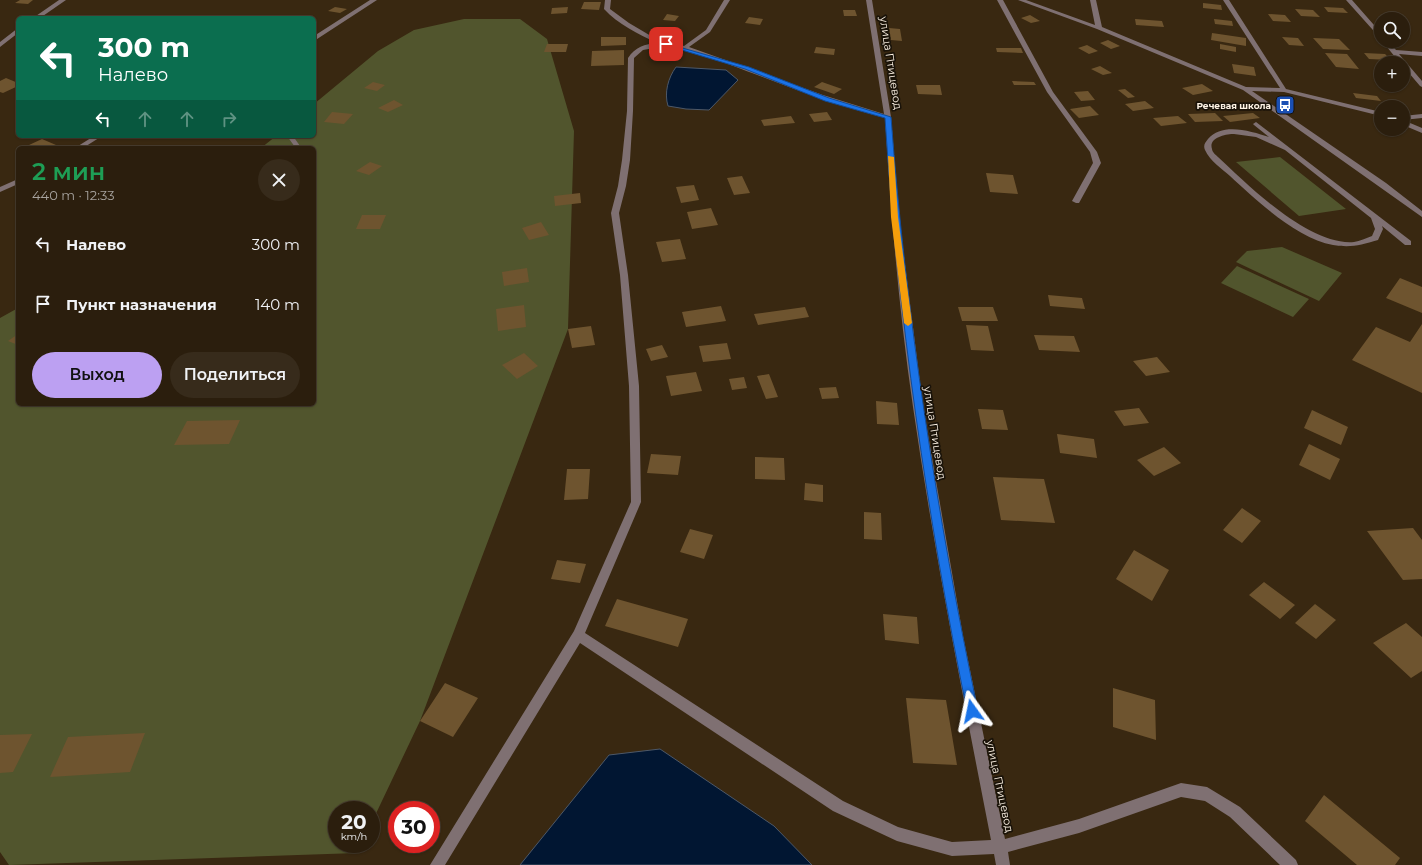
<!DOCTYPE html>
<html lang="ru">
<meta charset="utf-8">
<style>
:root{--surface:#2b1e0d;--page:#372b1b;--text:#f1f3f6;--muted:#a6a29d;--line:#473c2e;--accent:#bca0f2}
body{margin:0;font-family:Montserrat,sans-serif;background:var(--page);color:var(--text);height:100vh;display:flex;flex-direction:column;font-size:15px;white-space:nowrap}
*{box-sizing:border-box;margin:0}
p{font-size:13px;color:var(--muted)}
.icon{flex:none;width:22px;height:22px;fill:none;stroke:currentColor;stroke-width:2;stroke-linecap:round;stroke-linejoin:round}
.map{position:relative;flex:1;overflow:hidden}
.drawer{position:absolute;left:16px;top:146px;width:300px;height:260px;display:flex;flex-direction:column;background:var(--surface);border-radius:6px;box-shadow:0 1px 3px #0004,0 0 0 1px var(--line)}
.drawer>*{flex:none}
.guide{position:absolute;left:16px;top:16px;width:300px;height:122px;border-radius:6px;box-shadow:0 1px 3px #0004,0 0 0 1px var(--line);background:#0b6e4f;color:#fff;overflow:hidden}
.controls{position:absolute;left:1374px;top:12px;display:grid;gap:8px}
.controls a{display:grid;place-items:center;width:36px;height:36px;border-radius:50%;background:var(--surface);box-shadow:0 1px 3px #0004,0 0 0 1px var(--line);font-size:20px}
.speed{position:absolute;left:328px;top:801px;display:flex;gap:8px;font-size:20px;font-weight:700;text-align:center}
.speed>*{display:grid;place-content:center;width:52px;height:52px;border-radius:50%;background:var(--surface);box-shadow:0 1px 3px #0004,0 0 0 1px var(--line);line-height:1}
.speed small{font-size:10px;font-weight:400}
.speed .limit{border:6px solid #d22;background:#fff;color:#111}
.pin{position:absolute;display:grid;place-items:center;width:34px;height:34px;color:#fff;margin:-17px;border-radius:8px;box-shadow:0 2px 6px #0006}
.me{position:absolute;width:44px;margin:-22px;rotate:348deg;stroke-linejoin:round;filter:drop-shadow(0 0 3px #0008)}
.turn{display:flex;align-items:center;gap:14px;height:84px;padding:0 16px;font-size:18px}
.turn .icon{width:52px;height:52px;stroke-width:2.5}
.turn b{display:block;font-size:28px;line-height:34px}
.lanes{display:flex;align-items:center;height:38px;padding:0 16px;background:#0003;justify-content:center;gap:20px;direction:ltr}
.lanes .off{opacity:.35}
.round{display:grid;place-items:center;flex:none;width:42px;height:42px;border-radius:21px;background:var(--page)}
.head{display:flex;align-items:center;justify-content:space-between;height:68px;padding:0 16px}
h1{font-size:24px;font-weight:600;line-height:30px;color:#1e9e55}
.button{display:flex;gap:8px;margin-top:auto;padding:8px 16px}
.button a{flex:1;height:46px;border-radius:24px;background:var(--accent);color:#111;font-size:16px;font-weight:600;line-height:46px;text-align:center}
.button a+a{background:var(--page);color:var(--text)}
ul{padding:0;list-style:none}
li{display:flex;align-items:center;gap:12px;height:60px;padding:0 16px}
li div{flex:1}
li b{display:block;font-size:15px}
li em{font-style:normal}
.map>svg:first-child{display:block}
</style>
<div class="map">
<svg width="1422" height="865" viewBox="0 0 1422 865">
<rect width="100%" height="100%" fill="#392811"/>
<path fill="#51552d" d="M464 19H520L547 39 574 131 568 329 420 721 371 824V810H337V844H361L357 853 9 865 0 852V318L18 308V404H314V148H261L276 136H314V104L378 51 414 30Z
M1280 157 1346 209 1299 216 1236 162Z
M1282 247 1342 273 1319 301 1236 262 1247 251Z
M1237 266 1309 299 1293 317 1221 283Z"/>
<path fill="#011632" stroke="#4d5868" d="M676 67 726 70 738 80 709 110 686 109 668 106C664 93 668 78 676 67Z
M660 749 774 826 812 865H520L609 755Z"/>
<path fill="#6e542f" d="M20 0H33L28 4 15 3Z
M584 2H601L599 10 581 9Z
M1203 3 1221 5 1222 10 1203 8Z
M335 7 347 9 340 13 328 11Z
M568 7 567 13 551 14 552 8Z
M1324 7 1343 8 1348 13 1328 12Z
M1295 9 1313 10 1320 17 1301 16Z
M843 10H855L857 16H844Z
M667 14 679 16 675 21 663 20Z
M1268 14 1285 15 1291 22 1273 21Z
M1030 15 1040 21 1031 23 1021 18Z
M749 17 763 19 760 25 745 23Z
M1135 19 1162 21 1164 27 1136 25Z
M1214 19 1232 21 1233 26 1215 24Z
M889 28 900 29 902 41 891 40Z
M1212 33 1246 38V46L1211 40Z
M601 37H626V45L601 46Z
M1282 37 1298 38 1304 46 1289 45Z
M1313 38 1339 39 1350 50 1323 49Z
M1108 40 1120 46 1111 49 1100 43Z
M547 44H568L566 52H544Z
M1220 44 1236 47V52L1220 49Z
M1087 45 1098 51 1089 54 1078 48Z
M816 47 835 49 834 55 814 53Z
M996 48H1021L1023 53 997 52Z
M624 50V65L591 66 592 51Z
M1325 53 1347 54 1359 69 1336 67Z
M1364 53 1385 54 1391 60 1369 59Z
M1232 64 1254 67 1256 76 1234 73Z
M1100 66 1112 73 1103 75 1091 69Z
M6 78 18 83V86L3 93 0 92V81Z
M1012 81 1034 82 1036 85H1014Z
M373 82 385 85 377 91 364 88Z
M822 82 842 89 834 94 814 87Z
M1202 84 1213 91 1193 95 1182 88Z
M916 85H940L942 95 918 94Z
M1125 89 1135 97 1128 98 1118 90Z
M1088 91 1095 100 1081 101 1074 92Z
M1353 93 1377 96 1381 101 1356 98Z
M394 100 403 105 388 112 378 108Z
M1145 101 1154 108 1133 111 1125 104Z
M1090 106 1099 115 1079 118 1070 109Z
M332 112 353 114 344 124 324 122Z
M827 112 832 120 814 122 809 114Z
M1215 113 1223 121 1195 122 1188 114Z
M1253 113 1260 118 1230 122 1223 116Z
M791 116 795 123 764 126 761 120Z
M1178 116 1187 123 1161 126 1153 118Z
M42 139 56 145 50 148H36L29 145Z
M370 162 382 166 369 175 356 171Z
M986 173 1013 175 1018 194 990 192Z
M742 176 750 193 734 195 727 178Z
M694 185 699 200 681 203 676 187Z
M580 193 581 203 555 206 554 196Z
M711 208 718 225 692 229 687 212Z
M362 215H386L380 229H356Z
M541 222 549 235 529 240 522 228Z
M680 239 686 259 662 262 656 242Z
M527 268 529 282 504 286 502 272Z
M1400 278 1422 287V313L1386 298Z
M1048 295 1082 298 1085 309 1050 306Z
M524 305 526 327 498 331 496 309Z
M721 306 726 321 686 327 682 312Z
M805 307 809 317 758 325 754 314Z
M958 307H993L998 321H962Z
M1422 324V393L1352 360 1376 327 1410 342Z
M966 325 988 326 994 351 971 350Z
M591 326 595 345 572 348 568 329Z
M18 334V345L8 341Z
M1034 335 1074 336 1080 352 1039 350Z
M727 343 731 359 703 362 699 346Z
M662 345 668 357 651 361 646 349Z
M524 353 538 366 517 379 502 365Z
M1157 357 1170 372 1146 376 1133 361Z
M696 372 702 391 671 396 666 376Z
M769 374 778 397 766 399 757 376Z
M744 377 747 388 732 390 729 379Z
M836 387 839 398 822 399 819 388Z
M876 401 897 403 899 425 877 424Z
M1139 408 1149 423 1124 426 1114 411Z
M978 409 1003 410 1008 430 982 429Z
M1312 410 1348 427 1341 445 1304 428Z
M240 420 229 444 174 445 187 421Z
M1057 434 1094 439 1097 458 1060 453Z
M1309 444 1340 459 1330 480 1299 465Z
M1164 447 1181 463 1154 476 1137 460Z
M651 454 681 456 678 475 647 473Z
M755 457 784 458 785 480 755 479Z
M567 469H590L588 499 564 500Z
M993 477 1044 479 1055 523 1001 520Z
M805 483 823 485V502L804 500Z
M1242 508 1261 521 1242 543 1223 530Z
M864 512 881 513 882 540 864 539Z
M1413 528 1422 540V579L1403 580 1367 531Z
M690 529 713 535 704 559 680 552Z
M1134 550 1169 570 1152 601 1116 579Z
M557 560 586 564 580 583 551 579Z
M1264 582 1295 605 1280 619 1249 595Z
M617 599 688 619 678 647 605 626Z
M1315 604 1336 620 1316 639 1295 623Z
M883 614 917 617 919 644 885 640Z
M1406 623 1422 637V671L1411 678 1373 643Z
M445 683 478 698 453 737 420 721Z
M1113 688 1155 700 1156 740 1113 727Z
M906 698 946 700 957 765 913 763Z
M145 733 130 772 50 777 68 737Z
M32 734 13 772 0 773V735Z
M1324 795 1400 858 1395 865H1357L1305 821Z"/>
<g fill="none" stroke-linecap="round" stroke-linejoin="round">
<path fill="#7f7072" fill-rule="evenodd" d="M59 0H66L40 18H33Z
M370 0H377L314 41V36Z
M605 0H611L610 9 629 23 651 36 666 42 684 46 706 30 724 0H730L710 32 689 47 823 95 884 114 866 0H872L891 117 899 217 923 406 963 636 1005 839 1079 819 1181 783 1207 787 1240 807 1296 860 1298 865H1280L1230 817 1205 801 1181 797 1079 833 1008 852 1010 865H996L994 854 952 856 897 841 833 811 580 643 445 865H430L574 631 631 502 629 386 620 275 611 213 618 186 622 160 627 111 628 58C635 47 645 44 657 43 638 34 618 24 604 9ZM665 46C690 47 727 64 752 73 796 90 839 106 885 118 891 215 899 311 913 407 934 552 963 696 991 840L952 842 898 827 843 801 585 633 641 502 639 386 628 275 619 213 626 186 630 160 633 111 634 58 643 50Z
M997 0H1003L1053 92 1097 152 1101 163 1079 203H1076L1072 201 1093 163 1090 152 1047 92Z
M1018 0H1026L1095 25 1090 0H1096L1102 27 1246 87 1280 88 1223 0H1229L1286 89 1381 112V116L1284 92 1252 91 1386 183 1422 211V217L1243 90 1097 29Z
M1346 0H1352L1381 33V39Z
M18 28V33L0 47V42Z
M1382 41H1388L1396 50 1422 52V56L1399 54 1422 81V87L1420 86 1403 66V63H1400Z
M1422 114V118L1403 120 1422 128V133L1403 125V116Z
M1256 122 1411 241V245H1405L1382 226 1383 229 1378 240C1361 245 1351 248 1333 245 1297 239 1256 200 1230 176 1222 169 1210 161 1205 150 1203 145 1205 143 1208 139 1222 122 1251 131 1269 137L1254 125 1253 124ZM1234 134 1256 137 1285 150 1371 218 1375 229 1372 236C1366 238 1360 241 1354 242 1309 246 1249 186 1218 157 1216 155 1212 152 1212 149 1208 137 1227 134 1234 134Z
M94 136H102L83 148H75Z
M287 136H293L300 146 299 147H295Z
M18 179V184L0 192V187Z"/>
</g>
<path fill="#1a73e8" stroke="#114b97" d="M665 43 749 67 829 98 891 117C906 317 937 515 978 711L977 715 972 717 968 715 967 711C927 515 898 317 885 118L825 101 745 69 665 45Z"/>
<path fill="#f59e0b" d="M888 156 894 157 898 217 912 323 908 326 904 323 891 217Z"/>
<defs>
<g id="bus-square" transform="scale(1)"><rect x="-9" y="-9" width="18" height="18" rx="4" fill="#1a4fb4" stroke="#1a1309"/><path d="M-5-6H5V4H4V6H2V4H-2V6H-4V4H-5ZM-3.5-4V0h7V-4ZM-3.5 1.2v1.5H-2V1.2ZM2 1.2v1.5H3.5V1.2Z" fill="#fff"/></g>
</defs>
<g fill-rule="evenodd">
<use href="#bus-square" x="1285" y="105"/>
</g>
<g text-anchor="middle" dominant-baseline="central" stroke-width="3.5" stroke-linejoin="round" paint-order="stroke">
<g font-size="9" font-weight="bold" fill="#fef3e5" stroke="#1a1309" text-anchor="end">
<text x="1271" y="105">Речевая школа</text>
</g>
<g font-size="11" fill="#fef3e5" stroke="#1a1309">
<text transform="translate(891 63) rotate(81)">улица Птицевод</text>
<text transform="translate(935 433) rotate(81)">улица Птицевод</text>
<text transform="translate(1000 786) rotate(78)">улица Птицевод</text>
</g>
</g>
</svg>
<div class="controls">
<a><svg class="icon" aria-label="search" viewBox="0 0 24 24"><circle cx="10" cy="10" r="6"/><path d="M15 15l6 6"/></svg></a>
<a>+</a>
<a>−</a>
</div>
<div class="speed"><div>20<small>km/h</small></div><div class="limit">30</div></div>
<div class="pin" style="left:666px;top:44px;background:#d93025"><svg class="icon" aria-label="arrive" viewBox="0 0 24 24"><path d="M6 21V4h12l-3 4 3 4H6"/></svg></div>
<svg class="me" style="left:972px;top:711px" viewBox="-20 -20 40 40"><path d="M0-17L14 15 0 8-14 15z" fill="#1a73e8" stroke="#fff" stroke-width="4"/></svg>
<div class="guide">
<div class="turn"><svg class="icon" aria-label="left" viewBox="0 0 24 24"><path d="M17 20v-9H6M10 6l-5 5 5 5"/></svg><div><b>300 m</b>Налево</div></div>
<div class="lanes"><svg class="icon" aria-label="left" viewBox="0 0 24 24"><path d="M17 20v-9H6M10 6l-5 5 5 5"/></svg><svg class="icon off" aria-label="ahead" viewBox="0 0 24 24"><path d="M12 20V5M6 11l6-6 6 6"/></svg><svg class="icon off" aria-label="ahead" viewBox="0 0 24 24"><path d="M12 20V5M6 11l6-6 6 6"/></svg><svg class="icon off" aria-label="right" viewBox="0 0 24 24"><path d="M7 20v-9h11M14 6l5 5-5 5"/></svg></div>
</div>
<section class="drawer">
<div class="head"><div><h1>2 мин</h1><p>440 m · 12:33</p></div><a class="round"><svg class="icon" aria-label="close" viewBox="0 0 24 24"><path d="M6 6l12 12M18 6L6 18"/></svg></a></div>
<ul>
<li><svg class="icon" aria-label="left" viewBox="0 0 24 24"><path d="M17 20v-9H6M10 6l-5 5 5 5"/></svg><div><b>Налево</b></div><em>300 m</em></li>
<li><svg class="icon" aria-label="arrive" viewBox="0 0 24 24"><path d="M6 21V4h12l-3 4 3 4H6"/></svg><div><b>Пункт назначения</b></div><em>140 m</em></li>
</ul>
<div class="button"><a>Выход</a><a>Поделиться</a></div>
</section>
</div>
